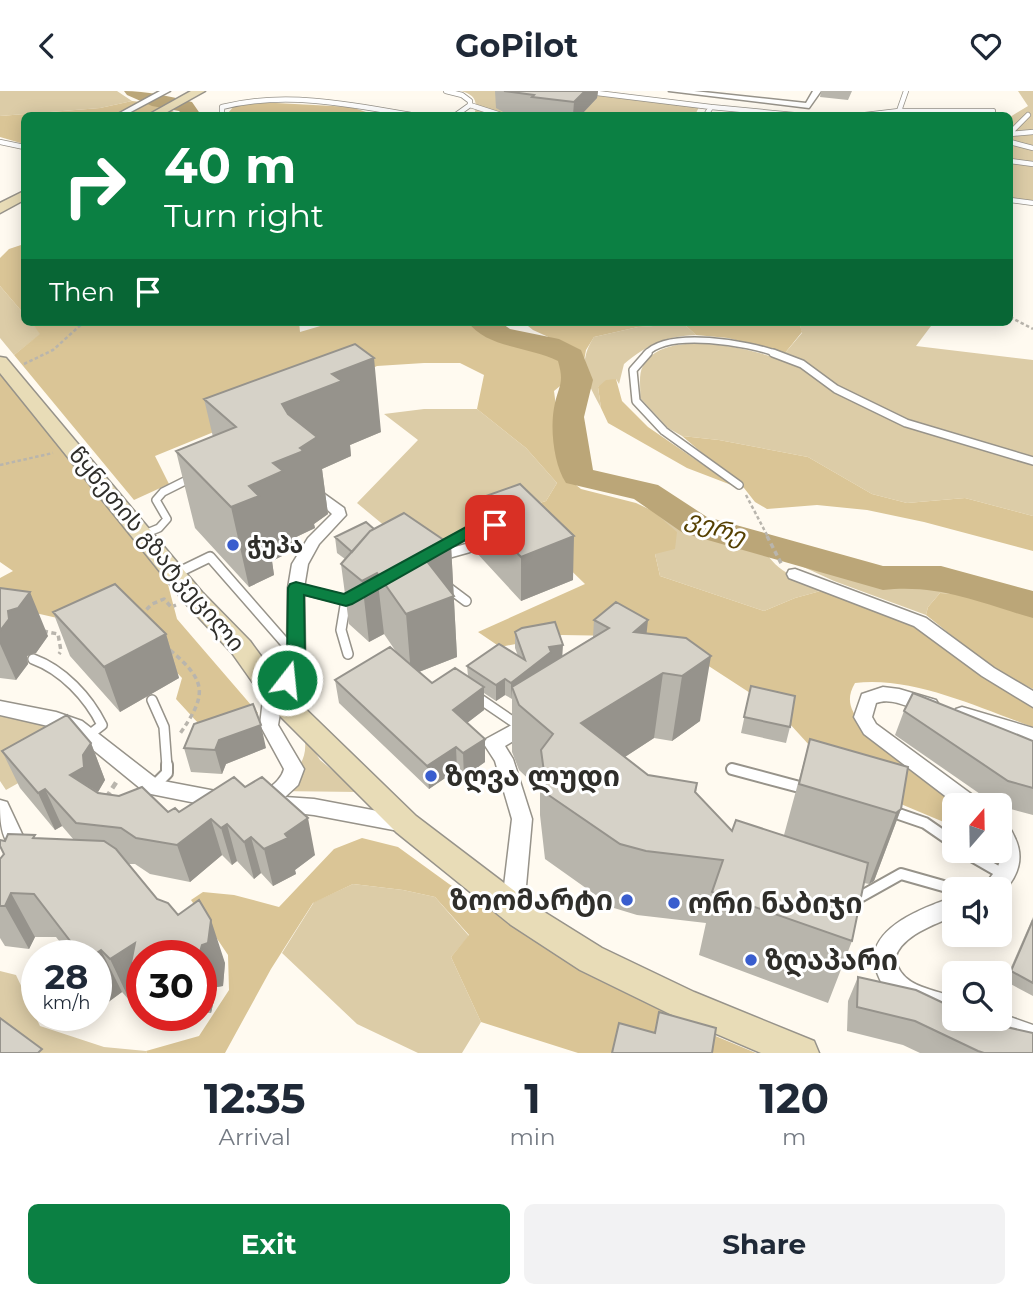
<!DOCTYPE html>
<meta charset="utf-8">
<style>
:root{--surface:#fff;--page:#f2f2f3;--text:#1f2937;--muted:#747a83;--accent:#0b8043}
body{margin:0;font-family:Montserrat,"Noto Sans Georgian",sans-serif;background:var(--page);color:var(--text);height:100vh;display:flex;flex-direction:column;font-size:26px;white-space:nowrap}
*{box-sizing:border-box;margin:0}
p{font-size:23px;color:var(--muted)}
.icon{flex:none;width:38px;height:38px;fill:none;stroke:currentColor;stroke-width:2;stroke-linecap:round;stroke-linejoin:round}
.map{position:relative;height:962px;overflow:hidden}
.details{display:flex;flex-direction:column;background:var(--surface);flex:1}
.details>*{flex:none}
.top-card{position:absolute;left:21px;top:21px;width:992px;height:214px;border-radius:10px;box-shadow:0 4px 18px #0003;background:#0b8043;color:#fff;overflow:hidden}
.needle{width:46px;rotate:20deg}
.controls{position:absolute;left:942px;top:702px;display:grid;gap:14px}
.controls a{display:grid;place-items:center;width:70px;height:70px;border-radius:10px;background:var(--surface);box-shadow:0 4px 18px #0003;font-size:35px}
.speed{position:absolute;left:21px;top:849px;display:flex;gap:14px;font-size:35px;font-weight:700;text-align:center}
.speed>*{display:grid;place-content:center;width:91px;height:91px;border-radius:50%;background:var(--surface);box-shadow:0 4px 18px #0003;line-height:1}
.speed small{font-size:18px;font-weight:400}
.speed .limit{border:10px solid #d22;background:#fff;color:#111}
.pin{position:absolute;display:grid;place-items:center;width:60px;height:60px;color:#fff;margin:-30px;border-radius:14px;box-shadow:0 4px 10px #0006}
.me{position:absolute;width:77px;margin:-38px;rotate:16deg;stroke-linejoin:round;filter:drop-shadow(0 0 5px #0008)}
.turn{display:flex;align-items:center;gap:24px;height:147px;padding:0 28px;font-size:32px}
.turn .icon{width:91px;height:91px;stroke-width:2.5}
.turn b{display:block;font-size:49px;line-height:60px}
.then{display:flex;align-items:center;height:66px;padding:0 28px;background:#0003;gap:14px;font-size:26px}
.eta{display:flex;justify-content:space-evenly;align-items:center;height:119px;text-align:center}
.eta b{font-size:42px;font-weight:700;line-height:49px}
.cta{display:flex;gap:14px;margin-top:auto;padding:14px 28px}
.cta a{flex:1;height:80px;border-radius:10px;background:var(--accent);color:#fff;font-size:28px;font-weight:700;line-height:80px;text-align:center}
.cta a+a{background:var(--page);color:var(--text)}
header{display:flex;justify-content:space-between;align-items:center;height:91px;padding:0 28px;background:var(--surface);font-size:32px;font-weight:700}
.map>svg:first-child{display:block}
</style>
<header><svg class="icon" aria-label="back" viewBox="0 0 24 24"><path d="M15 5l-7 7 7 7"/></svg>GoPilot<svg class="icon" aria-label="heart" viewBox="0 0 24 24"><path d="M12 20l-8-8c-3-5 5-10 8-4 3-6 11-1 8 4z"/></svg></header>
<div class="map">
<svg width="1033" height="962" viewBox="0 0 1033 962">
<rect width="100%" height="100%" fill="#fffaf0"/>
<path fill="#dccca7" d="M0 0H117L132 10 100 17 0 25Z
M461 0H563L699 16 695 24H481L475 21C478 9 473 3 461 0Z
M1018 0H1033V113L1010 110V26L1028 15Z
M0 195 24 223V231H31L41 243 14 264 0 247Z
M799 231H934L916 255 1033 269V425L965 407 907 412 872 403 808 366 719 349 682 345 668 337 640 307C641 297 638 283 643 275 664 235 753 258 785 270V262L802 242Z
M684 233 696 244C666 245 647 254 624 273L619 293 616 288 598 296 601 317C587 290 576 274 594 246L638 236Z
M424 318H477L526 357 557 392 546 410 511 421 415 460 357 412 418 349 384 323Z
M653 420 689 438 764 458C776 482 802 489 824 499L795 507 764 520 660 485 655 463Z
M785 463 888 493 935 491 994 505 940 502 928 516 926 524 834 490 786 468Z
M0 625 51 632 96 648 6 699 0 690Z
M304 643 320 669 359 701 275 700C294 681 310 672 304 643Z
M353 793 403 799 435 806 469 845 451 866 481 931 462 962H418L357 933 282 862 314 811Z
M0 880 16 884 40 935 104 956 146 960 147 962H15L0 951Z"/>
<path fill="#dac596" d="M132 10 158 13 180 24H24V53L0 46V25L100 17Z
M257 11 351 16 375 24H231L228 22 235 14Z
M24 153V223L0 195V167L9 158Z
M31 231H299L300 241 334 231H475L477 235C506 248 538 250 564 269L566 290 554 300 565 385 581 398 636 412 653 420 677 441 675 458 655 463 660 485 764 520 795 507 824 499 919 535 1033 612V636C979 617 913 585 855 592 845 609 851 620 862 634L962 714H954V740L946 732 896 711 810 655 778 620 684 559 621 545 562 544 500 556 478 541 585 493 511 421 546 410 557 392 526 357 477 318 484 284 460 272H424L377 275 338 294 285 312 155 365 169 393 134 409 14 264 40 243Z
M523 231H799L802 241 785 262 728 247 696 244 684 233 638 236 594 246 586 259 584 270 566 254 533 239Z
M0 278 166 486 177 528 258 622 209 644 176 608 182 587 132 535 97 536 0 514V487L13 480 0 471Z
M616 288 622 310 648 336 734 395 687 377 608 332 601 317 598 296 606 289Z
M682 345 719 349 808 366 872 403 907 412 965 407 1033 425V460L924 431 867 419 817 414 767 418 755 411 744 397Z
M940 502 994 505 1033 520V598C993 579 960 551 926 524L928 516Z
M362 747 398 756 449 793 570 870 694 936 756 962H578L481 931 451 866 469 844 435 806 403 799 353 793 313 812 271 878 225 962H147L146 960 199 945 229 899 228 864 191 809 203 801 234 804 279 816 334 758Z"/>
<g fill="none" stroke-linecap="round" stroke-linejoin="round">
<path fill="#bba678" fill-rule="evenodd" d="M124 0C147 0 169 5 192 11L201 24H183L179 20 152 15 127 4Z
M468 231H500L510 238 559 248 581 259 593 289 584 326 593 379 658 394 707 426 883 475H941L1033 500V527C979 512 941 493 883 499L683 442 634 408 566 392C554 374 550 339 554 317 558 294 565 294 558 270 531 256 486 257 468 231Z"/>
<g stroke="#97938a" stroke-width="6">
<path id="lane-far4" d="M446 0 462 4 470 10V14L501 24
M581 0 711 16 706 24
M711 16 794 24
M899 20H993
M222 24V16C283 0 350 13 411 24
M456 24 470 14
M865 24 899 20 906 0
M1011 41 1028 24
M1010 43 1033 41
M0 51 24 56
M1010 51 1033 57
M1010 70 1033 73
M1010 109 1033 112"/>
</g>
<g stroke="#97938a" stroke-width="8">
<path id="lane-far3" d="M646 263C668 238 749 252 777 263"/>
</g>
<g stroke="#97938a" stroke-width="10">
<path id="lane-far2" d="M648 262 633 279 636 310 664 340 739 394
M773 262 802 273 836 298 906 332 1033 370
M142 444 159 437 167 428 156 409 163 401 191 387
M459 446 482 435"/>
</g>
<g stroke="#97938a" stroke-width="12">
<path id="lane-far1" d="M440 456 463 445
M443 464 468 457
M175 483 210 466 293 561
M446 495 466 510
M296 497 346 509
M348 563 341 539 346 509 353 505
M33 568C63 579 88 606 102 634L89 644
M477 606 518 634
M152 609 164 636 167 676"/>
</g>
<g stroke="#97938a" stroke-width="14">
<path id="lane" d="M732 678 807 698
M154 695 167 682V674
M890 720 925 732 954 752
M963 760 1003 783
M851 811 901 783 954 798"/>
</g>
<g stroke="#97938a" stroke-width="3">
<path id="street" d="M160 0H170L125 24H116Z
M669 0H694L806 12 813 0H821L809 17Z
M312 394 344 417 346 424 319 453 308 473 304 497 305 565 282 611 278 634 304 678 298 694 285 706 314 708 404 725 411 727 414 733 411 739 404 741 314 724 269 719H257L254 713C261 699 280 694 284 678L260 634 264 600 267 595 274 594 287 565 288 497 292 473 308 447 332 423 305 398Z
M795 478 926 527 994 577 1033 600V616L982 585 914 535 789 487 787 483 789 479Z
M883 596 899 598 936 609 939 614 936 619C917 625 897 604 876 612L872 626 876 633 978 708 981 714H957L864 643 854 626 862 603Z
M0 610 56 621 82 630 158 689 221 701 228 703 231 709 228 715 221 717 146 702 70 640 0 624Z
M962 616 1033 637V651L956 628 953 623 956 618Z
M530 624 536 626 539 631 536 636 505 655 513 668 532 728 526 795 532 822 529 829 521 832 513 829 504 795 512 728 495 670 484 653 486 648Z
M0 709 7 711 22 743 35 757 32 763 25 766C0 756 0 732 0 709Z
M999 730C1007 733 1011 737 1014 745 1026 768 1017 788 999 805V798H981L997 778 1000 770Z
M954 806V825C934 834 902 844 895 867 901 896 929 897 954 906V928C934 921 910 918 893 906 886 901 881 892 878 884 858 840 922 817 954 806Z
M999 922 1033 934V958L978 936 975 928H999Z"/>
</g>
<g stroke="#97938a" stroke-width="3">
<path id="secondary" d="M191 0H205L162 24H148Z
M24 100V109L0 122V112Z
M0 266 6 267 202 501 250 550 286 599 416 725 533 814 602 857 694 901 814 950 819 962H761L670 923 580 879 511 834 396 741 268 613 232 562 186 513 0 282Z"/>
</g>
<path stroke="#b9b5ad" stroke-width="2.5" stroke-dasharray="3.5 2.5" stroke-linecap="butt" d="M1010 226 1033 238
M24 273 53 259 84 231
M0 374 53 362
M746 404 768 446"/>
<path stroke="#b9b5ad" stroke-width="3.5" stroke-dasharray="5 3.5" stroke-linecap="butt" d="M767 445 782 474
M145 525 143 522 152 513 164 508 171 516 176 514
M43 540 58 543 61 560 59 563
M170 559C208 591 207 604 179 644"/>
<path stroke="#b9b5ad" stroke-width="4.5" stroke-dasharray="7 4.5" stroke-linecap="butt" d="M106 707 117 690"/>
<use href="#lane-far4" stroke="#fff" stroke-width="4.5"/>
<use href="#lane-far3" stroke="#fff" stroke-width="5"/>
<use href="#lane-far2" stroke="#fff" stroke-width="7"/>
<use href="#lane-far1" stroke="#fff" stroke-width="9"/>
<use href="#lane" stroke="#fff" stroke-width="10"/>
<use href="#street" fill="#fff" fill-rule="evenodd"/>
<use href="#secondary" fill="#e8dcb7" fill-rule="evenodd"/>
</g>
<path fill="#b8b5ac" d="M495 0H598L597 7 581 24H528L505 22 496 17Z
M821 0H852L848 9 820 6Z
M204 308 381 341 350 354 351 365 322 378 328 423 314 433 315 437 313 438 294 447 296 458 272 470 274 484 249 496 195 437 176 360 213 346Z
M472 410 573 489 521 510 474 459Z
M374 438 451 454 457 566 419 581 432 592 468 585 467 575 518 565 515 557V541L563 565 593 546 594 529 646 542 686 547 700 630 672 650 654 647 625 666 648 684 697 692 696 702 732 740 784 744 810 648 901 718 874 790 869 793 864 792 852 850 828 912 699 864 706 832 637 824 614 817 545 768 540 724V699L519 679 512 661V608L505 604 496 610 484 602V619L467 632 485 671 464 686 457 679 429 698 339 612 335 589 397 562 384 543 369 551 349 533 341 473 345 468 337 462 335 446Z
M0 497 48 545 36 562 27 565 28 573 16 589 0 587Z
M53 521 166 543 179 587 120 621 70 565Z
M751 595 790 636 786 652 741 642Z
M904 620 1033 650V724L996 714 895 644Z
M91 652 105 689 98 701 168 721H179L234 686 315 764 295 779 296 783 273 795 261 782 254 788 237 770 232 774 222 764 190 791 150 783 135 773H128L157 808 178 824 225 872 223 895 217 896 211 922H201V864H142V902L130 910 122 901 107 912 96 899V864H70L56 846H35L29 858 5 855 0 847V768L4 763 5 750 36 747 74 749 62 735 55 739 20 697 2 660Z
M184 657H266L226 673 222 683 191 681Z
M1033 826V905L1005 890Z
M858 886 980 930 1033 962H920L903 954 847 940 848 910Z
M157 924H189L185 935H168L166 930 160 931Z"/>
<path fill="#96938c" d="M585 0H598L597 7 581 24H573L574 11Z
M374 267 381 341 350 354 351 365 322 378 328 423 314 433 315 437 313 438 294 447 296 458 272 470 274 484 249 496 231 416 249 395 273 372 282 313 332 283Z
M574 445 573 489 521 510V466Z
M451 454 457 566 411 584 406 523 426 469Z
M398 472 377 484 384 543 369 551 362 490Z
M30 501 48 545 36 562 27 565 28 573 16 589 0 553V540L8 520Z
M648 529 641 594 663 582 654 647 577 697 581 632 634 541Z
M166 543 179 587 120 621 104 576Z
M563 554 562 570 512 596 511 608V592L549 556Z
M711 565 700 630 672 650 682 585Z
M505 588V604L496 610V594Z
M484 596V619L454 642 453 619Z
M261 634 266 657 226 673 222 683 215 659 219 649Z
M485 648V671L464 686 463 662Z
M91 652 105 689 98 701 70 684Z
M456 656 457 679 429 698 427 675Z
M45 698 62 735 55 739 38 702Z
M901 718 874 790 869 793 896 722Z
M308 727 315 764 295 779 296 783 273 795 264 758Z
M211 728 222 764 190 791 177 754Z
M227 733 237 770 232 774 221 737Z
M251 746 261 782 254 788 244 751Z
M11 802 35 846 29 858 5 815Z
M211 829 225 872 223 895 217 896 211 922 201 896V864H199Z
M135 852 131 872 142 896V902L130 910 110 868Z
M101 859 122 901 107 912 96 892V864H94Z
M181 924H189L185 935Z"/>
<path fill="#d6d2c8" stroke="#96938c" stroke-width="2" d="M504 0H585L574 11 532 6 534 4Z
M355 253 374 267 332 283 342 290 282 313 288 323 317 346 300 357 303 359 301 361 273 372 283 380 249 395 259 405 231 416 176 360 236 336 204 308Z
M520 393 574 445 521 466 473 416 472 410Z
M404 422 451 454 426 469 454 505 406 523 377 482 362 490 341 473 370 440Z
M366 431 374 438 370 440 352 461 335 446Z
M115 493 166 543 104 576 53 521Z
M0 497 30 501 18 517 8 520 9 528 0 540Z
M616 511 648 529 634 541 686 547 711 565 682 585 663 582 581 632 648 684 697 692 695 701 732 740 736 729 868 772 852 850 712 801 723 769 646 760 620 753 547 703 541 659 553 643 519 614 512 596 609 537 594 529Z
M555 531 563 554 549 556 551 561 511 592 505 588 496 594 467 575 499 553 525 569 515 541 522 537Z
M390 556 432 592 455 577 484 596 453 619 485 648 463 662 456 656 427 675 335 589Z
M751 595 795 605 790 636 744 626Z
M913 602 1033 650V697L1008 690 904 620Z
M253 613 261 634 219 649 215 659 184 657 194 633Z
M67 624 91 652 83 664 84 676 70 684 98 702 119 705 142 696 168 721 175 717 179 721 234 686 245 696 262 686 308 727 285 743 288 747 264 758 251 746 244 751 227 733 221 737 211 728 177 754 136 747 121 737 76 732 45 698 38 702 2 660Z
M810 648 908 676 901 718 896 722 799 693Z
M8 743 35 744 33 747 104 750 116 758 157 808 168 812 178 824 199 809 211 829 208 852 202 854 199 864H142V873L131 872 135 852 110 868 101 859 94 864H81L34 803 11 802 5 815H0V768L4 763 0 755V749L5 750Z
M1033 829V892L1011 880Z
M858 886 916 899 954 917V928H975L980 930 1033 942V962H984L978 960 915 930 857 916Z
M659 921 716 937 712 962H612L619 932 655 942Z
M0 927 42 958 38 962H0Z"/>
<path fill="#0b8043" stroke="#07532c" stroke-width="2" d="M495 429 503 434 501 437 478 442 352 513 346 515 304 504 305 565 293 593H281L278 589 287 565 288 497 290 493 296 491 344 503 468 435Z"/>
<g fill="#395dce" stroke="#fff" stroke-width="2.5">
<circle cx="233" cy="454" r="7"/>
<circle cx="431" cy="685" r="7"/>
<circle cx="627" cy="809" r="7"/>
<circle cx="674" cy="812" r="7"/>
<circle cx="751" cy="869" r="7"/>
</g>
<g text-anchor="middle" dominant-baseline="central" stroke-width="6" stroke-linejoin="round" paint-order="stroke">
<g font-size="23" font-weight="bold" fill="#2f2e2a" stroke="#fff" text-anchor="start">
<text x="247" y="454">ჭუპა</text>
</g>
<g font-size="23" fill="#2f2e2a" stroke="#fff">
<text transform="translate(157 458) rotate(50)">წყნეთის გზატკეცილი</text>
</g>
<g font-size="24" font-style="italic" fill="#554002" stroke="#fff">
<text transform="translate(716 436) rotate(20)">ვერე</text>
</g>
<g font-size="28" font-weight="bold" fill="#2f2e2a" stroke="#fff" text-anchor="start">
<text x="445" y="685">ზღვა ლუდი</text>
<text x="613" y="809" text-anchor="end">ზოომარტი</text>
<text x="688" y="812">ორი ნაბიჯი</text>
<text x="765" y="869">ზღაპარი</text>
</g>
</g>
</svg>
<div class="controls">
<a><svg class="needle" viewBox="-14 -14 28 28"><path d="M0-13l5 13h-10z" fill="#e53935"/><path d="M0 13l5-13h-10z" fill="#747a83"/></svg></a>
<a><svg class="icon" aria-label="sound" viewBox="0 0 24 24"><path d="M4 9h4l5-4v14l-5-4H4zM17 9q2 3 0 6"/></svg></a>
<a><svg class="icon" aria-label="search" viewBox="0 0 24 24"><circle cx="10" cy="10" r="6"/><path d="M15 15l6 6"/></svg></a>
</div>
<div class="speed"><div>28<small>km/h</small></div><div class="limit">30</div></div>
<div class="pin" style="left:495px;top:434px;background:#d93025"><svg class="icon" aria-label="arrive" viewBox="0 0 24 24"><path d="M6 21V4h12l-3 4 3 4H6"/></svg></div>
<svg class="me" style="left:287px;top:589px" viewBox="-20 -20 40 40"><circle r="17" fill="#0b8043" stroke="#fff" stroke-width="3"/><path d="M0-11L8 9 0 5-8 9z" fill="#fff"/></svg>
<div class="top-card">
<div class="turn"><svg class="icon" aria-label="right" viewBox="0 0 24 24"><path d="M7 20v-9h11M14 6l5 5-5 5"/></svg><div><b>40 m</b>Turn right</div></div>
<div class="then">Then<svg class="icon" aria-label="arrive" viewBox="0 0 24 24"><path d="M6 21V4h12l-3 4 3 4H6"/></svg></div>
</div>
</div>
<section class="details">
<div class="eta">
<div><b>12:35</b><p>Arrival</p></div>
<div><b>1</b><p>min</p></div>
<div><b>120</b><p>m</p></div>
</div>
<div class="cta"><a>Exit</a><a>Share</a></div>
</section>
